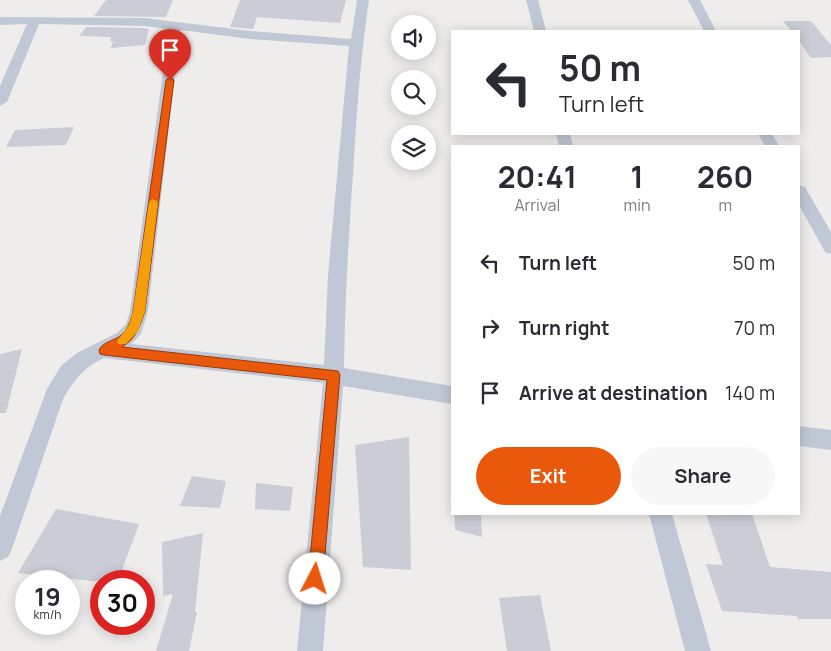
<!DOCTYPE html>
<style>
:root{--surface:#fff;--page:#f7f7f7;--text:#2b2b33;--muted:#7c7c81;--accent:#ea580c}
body{margin:0;font-family:Manrope,sans-serif;background:var(--page);color:var(--text);height:100vh;display:flex;flex-direction:column;font-size:19px;white-space:nowrap}
*{box-sizing:border-box;margin:0}
p{font-size:16px;color:var(--muted)}
.icon{flex:none;width:28px;height:28px;fill:none;stroke:currentColor;stroke-width:2;stroke-linecap:round;stroke-linejoin:round}
.map{position:relative;flex:1;overflow:hidden}
.side{position:absolute;left:451px;top:145px;width:349px;height:370px;display:flex;flex-direction:column;background:var(--surface);border-radius:0px;box-shadow:0 2px 12px #0003}
.side>*{flex:none}
.banner{position:absolute;left:451px;top:30px;width:349px;height:105px;border-radius:0px;box-shadow:0 2px 12px #0003;background:#fff;color:var(--text);overflow:hidden}
.fabs{position:absolute;left:391px;top:15px;display:grid;gap:10px}
.fabs a{display:grid;place-items:center;width:45px;height:45px;border-radius:50%;background:var(--surface);box-shadow:0 2px 12px #0003;font-size:25px}
.speed{position:absolute;left:15px;top:570px;display:flex;gap:10px;font-size:25px;font-weight:700;text-align:center}
.speed>*{display:grid;place-content:center;width:65px;height:65px;border-radius:50%;background:var(--surface);box-shadow:0 2px 12px #0003;line-height:1}
.speed small{font-size:12px;font-weight:400}
.speed .limit{border:8px solid #d22;background:#fff;color:#111}
.pin{position:absolute;display:grid;place-items:center;width:42px;height:42px;color:#fff;margin:-51px -21px;border-radius:50% 50% 50% 0;rotate:-45deg;box-shadow:0 0 5px #0007}
.pin .icon{rotate:45deg}
.me{position:absolute;width:55px;margin:-28px;rotate:5deg;stroke-linejoin:round;filter:drop-shadow(0 0 4px #0008)}
.turn{display:flex;align-items:center;gap:18px;height:105px;padding:0 25px;font-size:22px}
.turn .icon{width:65px;height:65px;stroke-width:2.5}
.turn b{display:block;font-size:35px;line-height:42px}
.eta{display:flex;justify-content:space-evenly;align-items:center;height:85px;text-align:center}
.eta b{font-size:30px;font-weight:700;line-height:35px}
.action{display:flex;gap:10px;margin-top:auto;padding:10px 25px}
.action a{flex:1;height:58px;border-radius:30px;background:var(--accent);color:#fff;font-size:20px;font-weight:700;line-height:58px;text-align:center}
.action a+a{background:var(--page);color:var(--text)}
ul{padding:0;list-style:none}
li{display:flex;align-items:center;gap:15px;height:65px;padding:0 25px}
li div{flex:1}
li b{display:block;font-size:19px}
li em{font-style:normal}
.map>svg:first-child{display:block}
</style>
<div class="map">
<svg width="831" height="651" viewBox="0 0 831 651">
<rect width="100%" height="100%" fill="#efecec"/>
<path fill="#cacdd5" d="M106 0H173L166 17 94 16Z
M240 0H346L340 23 257 17 253 29 230 27Z
M783 21H811L831 45V57L811 58 799 41V31H791Z
M86 27 144 28 149 29 145 45 111 48 113 41H110L111 37 79 36Z
M74 127 66 145 6 147 15 130Z
M22 349 6 413H0V354Z
M409 437 411 570 363 567 355 445Z
M192 476 226 481 220 508 180 506Z
M256 483 293 487 290 511 255 509Z
M56 509 139 524 118 581 101 582 18 573Z
M454 514H481L482 537 455 530Z
M706 514H752L770 567 831 572V619H798L797 616 722 611 706 564 723 565Z
M203 533 195 612H197L189 651H156L173 594 163 596 162 542Z
M540 595 551 651H507L499 598Z"/>
<g fill="none" stroke-linecap="round" stroke-linejoin="round">
<path fill="#c1c8d5" fill-rule="evenodd" d="M357 0H369C361 53 357 106 354 159 349 229 345 298 344 368L452 386V404L343 386 323 651H297L323 383 104 358C82 369 75 379 63 399L12 549 8 557 0 561V516L47 389 61 366 77 353 117 333 126 324 130 311 169 29 144 26 39 24 7 102 0 106V86L27 24 0 25V17L144 18 250 31 351 39ZM180 30 250 39 349 46 328 275 324 365 131 344 141 334 148 311Z
M526 0H538L546 31H534Z
M688 0H700L716 31H704Z
M556 134H570L573 146H559Z
M758 134H772L779 146H765Z
M799 185 805 187 831 232V254L825 252 799 205Z
M799 426 831 430V450L799 446Z
M649 514H672L711 651H685Z"/>
</g>
<path fill="#ea580c" stroke="#983908" d="M170 77 174 80 145 311C140 326 136 339 122 347L338 371 340 375 323 579 320 584 315 587 310 584 308 579 327 380 104 355 100 354 99 350C103 342 113 341 120 336 128 330 131 320 133 311L166 80Z"/>
<path fill="#f59e0b" d="M153 199 158 202 145 311 138 331 126 344H118L117 341 129 325 133 311 149 202Z"/>
</svg>
<div class="fabs">
<a><svg class="icon" aria-label="sound" viewBox="0 0 24 24"><path d="M4 9h4l5-4v14l-5-4H4zM17 9q2 3 0 6"/></svg></a>
<a><svg class="icon" aria-label="search" viewBox="0 0 24 24"><circle cx="10" cy="10" r="6"/><path d="M15 15l6 6"/></svg></a>
<a><svg class="icon" aria-label="layers" viewBox="0 0 24 24"><path d="M12 4l9 5-9 5-9-5zM3 14l9 5 9-5"/></svg></a>
</div>
<div class="speed"><div>19<small>km/h</small></div><div class="limit">30</div></div>
<div class="pin" style="left:170px;top:80px;background:#d93025"><svg class="icon" aria-label="arrive" viewBox="0 0 24 24"><path d="M6 21V4h12l-3 4 3 4H6"/></svg></div>
<svg class="me" style="left:315px;top:579px" viewBox="-20 -20 40 40"><circle r="19" fill="#fff"/><path d="M0-13L10 11 0 6-10 11z" fill="#ea580c"/></svg>
<div class="banner">
<div class="turn"><svg class="icon" aria-label="left" viewBox="0 0 24 24"><path d="M17 20v-9H6M10 6l-5 5 5 5"/></svg><div><b>50 m</b>Turn left</div></div>
</div>
<section class="side">
<div class="eta">
<div><b>20:41</b><p>Arrival</p></div>
<div><b>1</b><p>min</p></div>
<div><b>260</b><p>m</p></div>
</div>
<ul>
<li><svg class="icon" aria-label="left" viewBox="0 0 24 24"><path d="M17 20v-9H6M10 6l-5 5 5 5"/></svg><div><b>Turn left</b></div><em>50 m</em></li>
<li><svg class="icon" aria-label="right" viewBox="0 0 24 24"><path d="M7 20v-9h11M14 6l5 5-5 5"/></svg><div><b>Turn right</b></div><em>70 m</em></li>
<li><svg class="icon" aria-label="arrive" viewBox="0 0 24 24"><path d="M6 21V4h12l-3 4 3 4H6"/></svg><div><b>Arrive at destination</b></div><em>140 m</em></li>
</ul>
<div class="action"><a>Exit</a><a>Share</a></div>
</section>
</div>
